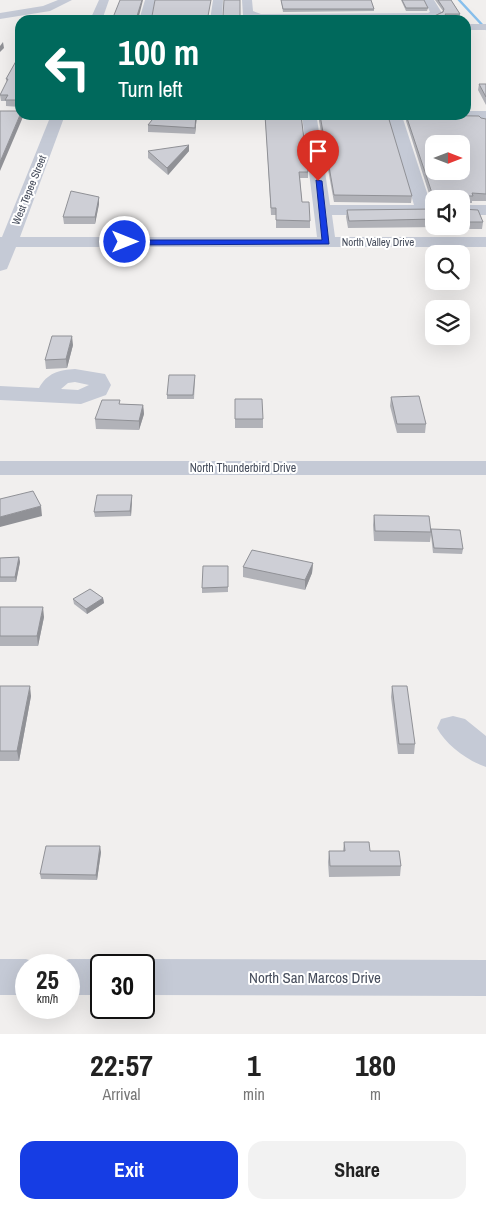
<!DOCTYPE html>
<style>
:root{--surface:#fff;--page:#f2f2f2;--text:#222;--muted:#767676;--accent:#163de4}
body{margin:0;font-family:"Archivo Narrow",sans-serif;background:var(--page);color:var(--text);height:100vh;display:flex;flex-direction:column;font-size:19px;white-space:nowrap}
*{box-sizing:border-box;margin:0}
p{font-size:16px;color:var(--muted)}
.icon{flex:none;width:28px;height:28px;fill:none;stroke:currentColor;stroke-width:2;stroke-linecap:round;stroke-linejoin:round}
.map{position:relative;height:1034px;overflow:hidden}
.side{display:flex;flex-direction:column;background:var(--surface);flex:1}
.side>*{flex:none}
.guide{position:absolute;left:15px;top:15px;width:456px;height:105px;border-radius:15px;box-shadow:0 5px 20px #0002;background:#00695c;color:#fff;overflow:hidden}
.needle{width:32px;rotate:90deg}
.fabs{position:absolute;left:425px;top:135px;display:grid;gap:10px}
.fabs a{display:grid;place-items:center;width:45px;height:45px;border-radius:10px;background:var(--surface);box-shadow:0 5px 20px #0002;font-size:25px}
.speed{position:absolute;left:15px;top:954px;display:flex;gap:10px;font-size:25px;font-weight:700;text-align:center}
.speed>*{display:grid;place-content:center;width:65px;height:65px;border-radius:50%;background:var(--surface);box-shadow:0 5px 20px #0002;line-height:1}
.speed small{font-size:12px;font-weight:400}
.speed .limit{border:2px solid #111;border-radius:8px;background:#fff;color:#111}
.pin{position:absolute;display:grid;place-items:center;width:42px;height:42px;color:#fff;margin:-51px -21px;border-radius:50% 50% 50% 0;rotate:-45deg;box-shadow:0 0 5px #0007}
.pin .icon{rotate:45deg}
.me{position:absolute;width:55px;margin:-28px;rotate:90deg;stroke-linejoin:round;filter:drop-shadow(0 0 4px #0008)}
.turn{display:flex;align-items:center;gap:18px;height:105px;padding:0 20px;font-size:22px}
.turn .icon{width:65px;height:65px;stroke-width:2.5}
.turn b{display:block;font-size:35px;line-height:42px}
.eta{display:flex;justify-content:space-evenly;align-items:center;height:85px;text-align:center}
.eta b{font-size:30px;font-weight:700;line-height:35px}
.action{display:flex;gap:10px;margin-top:auto;padding:10px 20px}
.action a{flex:1;height:58px;border-radius:15px;background:var(--accent);color:#fff;font-size:20px;font-weight:700;line-height:58px;text-align:center}
.action a+a{background:var(--page);color:var(--text)}
.map>svg:first-child{display:block}
</style>
<div class="map">
<svg width="486" height="1034" viewBox="0 0 486 1034">
<rect width="100%" height="100%" fill="#f1efee"/>
<g fill="none" stroke-linecap="round" stroke-linejoin="round">
<path stroke="#88c0ed" stroke-width="2.5" d="M459 0 486 29"/>
<path fill="#c5cad6" fill-rule="evenodd" d="M58 0H72L50 11 0 19V13L43 6Z
M99 0H109L102 20H90Z
M145 0H155L151 20H139Z
M213 0H223L222 20H210Z
M242 0H252L253 11 261 14 428 13 430 12 424 0H434L442 13 430 19 259 20 243 15Z
M466 24H486V30H466Z
M466 111H486V124L481 123 479 119H403L431 205H434V215H332L335 237H486V247H16L7 269 0 271V237H2L51 115H65L20 237H317L302 115H466ZM317 119H388L414 205H330Z
M461 205H486V215H461Z
M75 369 105 374 111 385 106 395 81 404 0 400V386L39 388C47 373 59 370 75 369ZM75 382 89 385 78 390 61 389 68 383Z
M0 461H486V475H0Z
M453 716 465 719 486 736V767C468 761 446 745 437 728L441 719Z
M0 959H26L40 964 26 965V995H0Z
M69 959H101L115 964 101 965V995H69V965H54Z
M144 959 486 960V996L144 995V965H129Z"/>
</g>
<path fill="#b1b2b8" d="M281 0H371L374 9V11L283 12Z
M401 0H424L428 8 427 11H406Z
M435 0H451L460 14V17H447V20H410L411 19 430 18 443 11Z
M284 16H378L377 20H284Z
M20 54V107L6 106V101H1L0 95 7 83 6 79Z
M479 84H486V105L478 90Z
M156 115H197L195 134 148 132V125Z
M265 115H301L308 172V178H300L302 202 310 221V228H276V215H271Z
M319 115 412 196 411 203 334 202 319 121Z
M406 115 486 119V201H472V203H461V199H434V204L432 203 406 121Z
M148 151H189L168 175 148 158Z
M99 197V204L95 224H64L63 217Z
M434 209V226H461V209L483 222 482 229H443L442 227 348 228 346 217 347 210Z
M73 345 67 368 46 369 45 360Z
M195 380 194 399H167V395Z
M391 397 426 424 425 433H397L390 406Z
M235 399 263 419V428H235Z
M121 404 143 405 144 414 139 430 96 429 95 419Z
M132 500 131 516 95 517 94 512Z
M374 515 431 531 463 549 462 554 433 553 431 535 430 542 374 541 373 525Z
M19 557 20 562 16 582H0V558Z
M313 563 312 573 305 590 243 577V567Z
M228 566V592L202 593V588Z
M103 598 104 603 87 614 74 604 73 599Z
M0 607 44 617 38 646H0Z
M0 686 31 696 19 761H0Z
M392 686 415 744 414 754H398L391 697Z
M344 842 370 851 401 866 400 876 329 877 328 862 329 851H343Z
M101 852 97 880 41 879 40 874Z"/>
<path fill="#909196" d="M142 0H143L138 20 137 16Z
M3 42 4 48 0 52V46Z
M20 115H23V117L0 171V162Z
M196 115H197L195 134V128Z
M189 145V151L168 175 167 168Z
M99 197V204L95 224V217Z
M72 336 73 345 67 368 66 359Z
M143 405 144 414 139 430V421Z
M132 495V500L131 516 130 511Z
M41 506 42 516 0 527V517Z
M19 557 20 562 16 582 15 577Z
M313 563 312 573 305 590V580Z
M103 598 104 603 87 614 86 609Z
M43 607 44 617 38 646 37 636Z
M30 686 31 696 19 761 17 751Z
M100 846 101 852 97 880 96 875Z"/>
<path fill="#cecfd6" stroke="#909196" fill-rule="evenodd" d="M120 0H142L137 16H152L155 0H211L208 16H223L224 0H240V20H112Z
M281 0H371L374 9H283Z
M402 0H424L428 8H406Z
M438 0H451L460 14H445L448 19H411L430 18 443 12 444 9Z
M284 16H378L320 17 321 20H285Z
M20 54V100H5L8 95H0L8 79H6Z
M479 84H486V97Z
M0 111H20V115L0 162Z
M156 115H196L195 128 148 125Z
M265 115H301L308 172H299L302 202H309L310 221 276 220V208H271Z
M320 115 388 116 412 196 334 195Z
M406 115 479 116 481 118 486 119V194L472 193 473 196H462L460 199H437V198L433 196ZM434 144H461V171H434Z
M189 145 167 168 148 151Z
M71 191 99 197 95 217H63Z
M434 209V219L349 221 347 210Z
M461 209 478 210 483 222H461Z
M52 336H72L66 359 45 360Z
M169 375H195L193 395H167Z
M419 396 426 424H397L391 397Z
M235 399H262L263 419H235Z
M102 400H120L119 404 143 405 139 421 95 419Z
M33 491 41 506 0 517V499Z
M97 495H132L130 511 94 512Z
M374 515 429 516 431 532 375 531Z
M431 529 460 530 463 549 434 548Z
M252 550 313 563 305 580 243 567Z
M19 557 15 577H0V558Z
M203 566H228V587L202 588Z
M90 589 103 598 86 609 73 599Z
M0 607H43L37 636H0Z
M0 686H30L17 751H0Z
M392 686H407L415 744H399Z
M344 842H369L370 851H399L401 866H330L329 851H345Z
M46 846H100L96 875 40 874Z"/>
<path fill="#163de4" stroke="#0e2894" d="M316 180 322 181 329 244 125 245 121 242 125 240H322Z"/>
<g text-anchor="middle" dominant-baseline="central" stroke-width="4" stroke-linejoin="round" paint-order="stroke">
<g font-size="11" fill="#464d5c" stroke="#fff">
<text transform="translate(29 190) rotate(-68)">West Tepee Street</text>
<text x="378" y="242">North Valley Drive</text>
</g>
<g font-size="12" fill="#464d5c" stroke="#fff">
<text x="243" y="468">North Thunderbird Drive</text>
</g>
<g font-size="15" fill="#464d5c" stroke="#fff">
<text x="315" y="977">North San Marcos Drive</text>
</g>
</g>
</svg>
<div class="fabs">
<a><svg class="needle" viewBox="-14 -14 28 28"><path d="M0-13l5 13h-10z" fill="#e53935"/><path d="M0 13l5-13h-10z" fill="#767676"/></svg></a>
<a><svg class="icon" aria-label="sound" viewBox="0 0 24 24"><path d="M4 9h4l5-4v14l-5-4H4zM17 9q2 3 0 6"/></svg></a>
<a><svg class="icon" aria-label="search" viewBox="0 0 24 24"><circle cx="10" cy="10" r="6"/><path d="M15 15l6 6"/></svg></a>
<a><svg class="icon" aria-label="layers" viewBox="0 0 24 24"><path d="M12 4l9 5-9 5-9-5zM3 14l9 5 9-5"/></svg></a>
</div>
<div class="speed"><div>25<small>km/h</small></div><div class="limit">30</div></div>
<div class="pin" style="left:318px;top:181px;background:#d93025"><svg class="icon" aria-label="arrive" viewBox="0 0 24 24"><path d="M6 21V4h12l-3 4 3 4H6"/></svg></div>
<svg class="me" style="left:125px;top:242px" viewBox="-20 -20 40 40"><circle r="17" fill="#163de4" stroke="#fff" stroke-width="3"/><path d="M0-11L8 9 0 5-8 9z" fill="#fff"/></svg>
<div class="guide">
<div class="turn"><svg class="icon" aria-label="left" viewBox="0 0 24 24"><path d="M17 20v-9H6M10 6l-5 5 5 5"/></svg><div><b>100 m</b>Turn left</div></div>
</div>
</div>
<section class="side">
<div class="eta">
<div><b>22:57</b><p>Arrival</p></div>
<div><b>1</b><p>min</p></div>
<div><b>180</b><p>m</p></div>
</div>
<div class="action"><a>Exit</a><a>Share</a></div>
</section>
